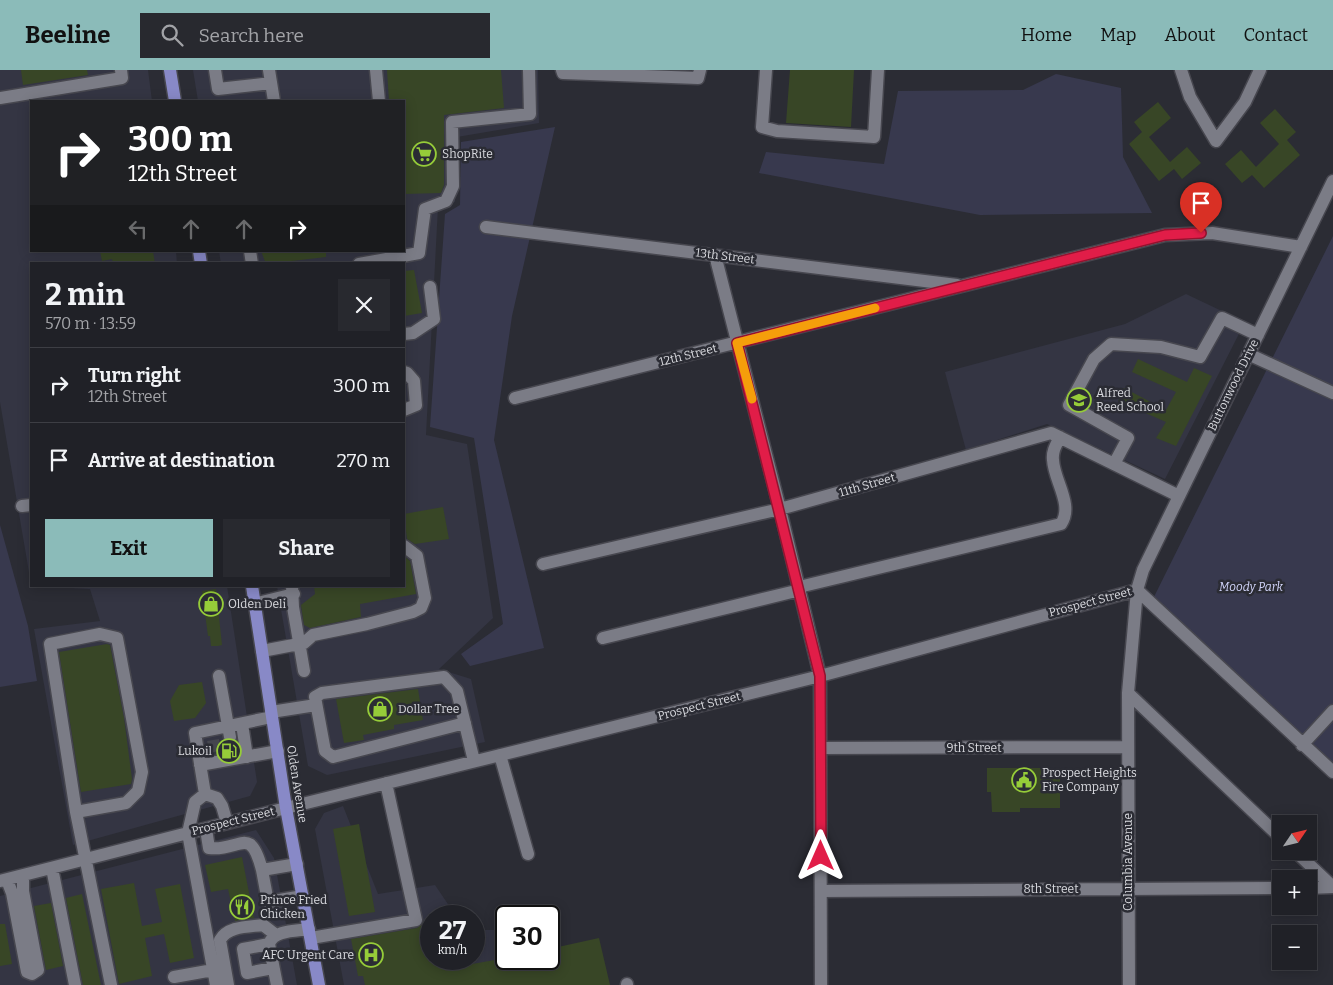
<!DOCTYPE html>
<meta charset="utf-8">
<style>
:root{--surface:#202127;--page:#28292f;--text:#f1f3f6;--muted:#a2a3a7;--line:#3d3e44;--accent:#8bbbb9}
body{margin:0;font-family:Bitter,serif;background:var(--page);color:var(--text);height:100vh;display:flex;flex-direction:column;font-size:19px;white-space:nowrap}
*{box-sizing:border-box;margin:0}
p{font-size:16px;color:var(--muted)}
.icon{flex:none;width:28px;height:28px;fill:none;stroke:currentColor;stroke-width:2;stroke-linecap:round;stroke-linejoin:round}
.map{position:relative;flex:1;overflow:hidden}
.panel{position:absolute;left:30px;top:192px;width:375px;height:325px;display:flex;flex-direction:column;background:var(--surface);border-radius:0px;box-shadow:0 2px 12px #0003,0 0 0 1px var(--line)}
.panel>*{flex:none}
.guide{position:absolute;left:30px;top:30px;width:375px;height:152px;border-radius:0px;box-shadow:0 2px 12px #0003,0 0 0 1px var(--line);background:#202124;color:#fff;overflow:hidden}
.needle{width:32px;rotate:55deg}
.tools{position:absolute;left:1272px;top:745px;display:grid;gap:10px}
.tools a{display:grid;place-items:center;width:45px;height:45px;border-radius:0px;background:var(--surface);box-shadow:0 2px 12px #0003,0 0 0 1px var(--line);font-size:25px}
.speed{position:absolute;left:420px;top:835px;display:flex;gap:10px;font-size:25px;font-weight:700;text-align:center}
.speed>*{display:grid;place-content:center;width:65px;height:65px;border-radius:50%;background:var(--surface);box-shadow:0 2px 12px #0003,0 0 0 1px var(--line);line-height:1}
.speed small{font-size:12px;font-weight:400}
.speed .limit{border:2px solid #111;border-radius:8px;background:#fff;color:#111}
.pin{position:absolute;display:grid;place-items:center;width:42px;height:42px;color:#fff;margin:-51px -21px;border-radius:50% 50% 50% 0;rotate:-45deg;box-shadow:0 0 5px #0007}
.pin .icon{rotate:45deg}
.me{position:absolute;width:55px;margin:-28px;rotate:0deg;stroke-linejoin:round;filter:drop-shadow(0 0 4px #0008)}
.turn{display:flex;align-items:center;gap:18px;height:105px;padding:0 15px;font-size:22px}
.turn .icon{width:65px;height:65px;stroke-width:2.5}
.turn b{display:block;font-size:35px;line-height:42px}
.lanes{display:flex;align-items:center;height:48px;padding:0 15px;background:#0003;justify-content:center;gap:25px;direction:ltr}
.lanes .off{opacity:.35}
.round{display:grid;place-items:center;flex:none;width:52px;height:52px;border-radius:0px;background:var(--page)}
.summary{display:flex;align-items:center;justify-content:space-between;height:85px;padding:0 15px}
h1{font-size:30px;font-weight:700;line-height:38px}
.action{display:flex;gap:10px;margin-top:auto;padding:10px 15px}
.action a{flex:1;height:58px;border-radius:0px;background:var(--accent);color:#111;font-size:20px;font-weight:700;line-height:58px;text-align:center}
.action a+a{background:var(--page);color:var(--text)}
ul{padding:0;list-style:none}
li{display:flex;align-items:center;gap:15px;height:75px;padding:0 15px;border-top:1px solid var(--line)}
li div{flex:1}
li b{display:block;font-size:19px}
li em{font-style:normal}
header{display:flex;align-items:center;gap:30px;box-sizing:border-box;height:70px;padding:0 25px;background:var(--accent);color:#111}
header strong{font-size:24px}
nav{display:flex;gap:28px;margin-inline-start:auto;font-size:18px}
.search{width:350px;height:45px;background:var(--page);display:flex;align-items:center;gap:12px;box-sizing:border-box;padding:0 18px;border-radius:0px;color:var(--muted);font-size:19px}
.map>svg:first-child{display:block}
</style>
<header>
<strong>Beeline</strong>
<div class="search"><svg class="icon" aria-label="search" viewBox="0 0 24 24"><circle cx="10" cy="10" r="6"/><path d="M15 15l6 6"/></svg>Search here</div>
<nav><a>Home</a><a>Map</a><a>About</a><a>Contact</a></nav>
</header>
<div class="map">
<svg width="1333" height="915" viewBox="0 0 1333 915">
<rect width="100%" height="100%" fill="#2b2c34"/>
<path fill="#343543" d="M0 0H148L152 31H31V181H176L177 194H31V514L0 332Z
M193 0H538L539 53 457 67 455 132 438 137 426 365 467 374 493 548 439 599 471 609 485 672 327 705 308 696 277 516H404V194H221L219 181H404V31H198Z
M1186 224 1245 252 1165 409 1047 354 966 380 945 302 1125 254Z
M32 516H227L257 712 250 726 73 775 34 559 100 551 90 519Z
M343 736 378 824 435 815 456 846H431V889H474V860H506V889H544L550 915H344L315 759 324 743Z
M256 760 274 788 297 915H0V826Z"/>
<path fill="#38394e" d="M1056 4 1121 18 1123 87 1152 143 980 145 759 103 766 82 884 94 898 21 1023 20Z
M555 57 512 246 494 370 544 578 470 596 461 584 503 554 474 368 430 357 445 144 460 135 461 72Z
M1333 166V700L1149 537Z
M0 455 28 556 37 611 0 617Z"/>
<path fill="#384626" d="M21 0H87L88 5 23 15Z
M387 0H501L504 38 444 45V115L441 123 404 124V31H389Z
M790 0H854L851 57 786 53Z
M1158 32 1171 48 1149 67 1170 92 1187 77 1201 93 1182 109 1174 99 1159 111 1129 74 1142 62 1134 52Z
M1275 39 1296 62 1287 70 1300 85 1264 118 1252 105 1242 113 1225 94 1241 80 1256 97 1279 74 1260 53Z
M100 181H153L155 194H113L112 189 102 191Z
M261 181H326V187L266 194Z
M414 200 422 243 404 246V201Z
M1138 289 1187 312 1194 298 1212 306 1176 376 1156 368 1166 352 1118 331 1124 318 1166 340 1176 322 1132 302Z
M443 437 449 469 415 474 407 469 404 444Z
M404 486 410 491 416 524 360 534 361 547 310 558 304 555 301 535 315 524 314 516H404Z
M216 519 222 575 218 576H211L210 566H208L202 521Z
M107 574 110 575 124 648 132 709 131 714 81 722 59 582Z
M202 612 206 633 195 648 174 651 170 631 179 615Z
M418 619 423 650 394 655V659L363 665 364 670 344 673 336 629Z
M987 698H1060V738H1020V742H992L991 722H987Z
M359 754 375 842 349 846 333 759Z
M242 787 254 848 235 851 228 819 211 822 205 795Z
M134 813 142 856 162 852 155 819 180 814 194 888 170 893 164 864 145 868 152 906 119 914 101 819Z
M82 824 101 915H83L66 828Z
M51 833 63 896 46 900 34 836Z
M431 850V889H442L444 899 506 888 549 889V879L599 868 610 915H365L363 906H358L351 869 417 858 424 851Z
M0 854H5L12 894 0 896Z"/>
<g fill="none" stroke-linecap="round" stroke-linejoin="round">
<path stroke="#45464e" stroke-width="12" stroke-dasharray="12 6" stroke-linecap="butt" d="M230 667 233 684
M213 670 216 687"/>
<g stroke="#47474f" stroke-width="15">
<path id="minor" d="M215 0 218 19 271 13
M269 0 274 31
M376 0 379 31
M562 0 563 3 698 8 700 0
M766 0 762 57 777 61 874 67 878 0
M1181 0 1190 27 1216 71 1245 32 1260 0
M0 28 122 8 121 0
M486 157 957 215
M250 181 252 194
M715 185 780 439 820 606 821 915
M359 194 419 183 425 139 446 131 453 116 452 52 530 44 529 0
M404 264 413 263 434 249 430 217
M1248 284 1333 323
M404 302 407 303 414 311 416 335 404 340
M515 328 1165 165 1212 163 1301 177
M1114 394 1128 368 1069 335 1094 289 1111 274 1161 277 1200 287 1222 248 1258 265
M22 436 31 435
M543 494 780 439 1051 363 1179 426
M292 516 293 537 304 601
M799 517 1061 454C1074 435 1054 411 1053 390 1052 381 1056 375 1060 367
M1137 520 1333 702
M254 534 294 524
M603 568 800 520
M262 581 304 573 313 565 367 554 413 542 421 538 425 528 417 486 404 476
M219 606 230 667
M1128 623 1281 768
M271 642 316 635
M465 653 333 687 325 681 315 627 322 623 444 607 457 621 474 691
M242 654 247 687
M1302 675 1333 641
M821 678 1128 677
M500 685 528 784
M200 695 278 681
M205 724 217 728 222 736 227 753
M76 742 126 733 138 721 142 702 117 568 100 564 50 574 76 742 111 915
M206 759 209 778C240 782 250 753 262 800
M1295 781 1333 817
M297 794 262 800 268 832 303 826
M52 798 75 915
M7 810 12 823 27 902 32 904 38 900 23 821V806
M0 811 286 738 820 606 1137 520
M1309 818 1333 817
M821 821 1281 818
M311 868 416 850 386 713
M269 874 243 879 247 903 273 898
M174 907 213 900
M216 915 188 763 195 732 205 724 195 663 272 647
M228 915 220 870C228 856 248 857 263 855L276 865
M277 915 269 874C273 860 296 861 309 859
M627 915V914
M1129 915 1128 623 1137 520 1143 500 1333 111"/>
</g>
<g stroke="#47474f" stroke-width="15">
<path id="major" d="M170 0 175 31
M199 181 201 194
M252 516 286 738 319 915"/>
</g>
<use href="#minor" stroke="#7b7c86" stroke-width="12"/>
<use href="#major" stroke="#8889c7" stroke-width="12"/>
</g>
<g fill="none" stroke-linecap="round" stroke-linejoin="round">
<g stroke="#92132f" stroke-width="12">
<path id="route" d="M821 786 820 606 737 273 1165 165 1201 163"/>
</g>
<use href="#route" stroke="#e11d48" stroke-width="9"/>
<path stroke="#f59e0b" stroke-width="9" d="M752 329 737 273 875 238"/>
</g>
<defs>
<g id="supermarket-ring" transform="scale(1.25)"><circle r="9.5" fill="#2b2c34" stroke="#96cc39" stroke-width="1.5"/><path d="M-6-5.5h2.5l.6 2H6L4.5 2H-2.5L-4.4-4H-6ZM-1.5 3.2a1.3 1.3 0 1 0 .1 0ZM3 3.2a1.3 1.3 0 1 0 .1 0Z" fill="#96cc39"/></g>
<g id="school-ring" transform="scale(1.25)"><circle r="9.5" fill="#2b2c34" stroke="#96cc39" stroke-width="1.5"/><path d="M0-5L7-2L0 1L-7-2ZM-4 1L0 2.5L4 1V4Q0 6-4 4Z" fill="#96cc39"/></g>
<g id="shop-ring" transform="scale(1.25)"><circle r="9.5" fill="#2b2c34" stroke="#96cc39" stroke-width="1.5"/><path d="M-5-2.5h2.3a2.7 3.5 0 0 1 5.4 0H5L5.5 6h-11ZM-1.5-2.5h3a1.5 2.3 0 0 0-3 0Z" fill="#96cc39"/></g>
<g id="fuel-ring" transform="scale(1.25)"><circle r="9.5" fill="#2b2c34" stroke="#96cc39" stroke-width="1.5"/><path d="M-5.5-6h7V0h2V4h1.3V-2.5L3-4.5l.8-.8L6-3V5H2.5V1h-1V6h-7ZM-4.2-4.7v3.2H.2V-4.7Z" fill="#96cc39"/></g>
<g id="civic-ring" transform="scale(1.25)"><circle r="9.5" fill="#2b2c34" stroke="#96cc39" stroke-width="1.5"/><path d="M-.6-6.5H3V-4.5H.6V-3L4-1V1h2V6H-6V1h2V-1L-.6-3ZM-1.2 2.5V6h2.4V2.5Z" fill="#96cc39"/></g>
<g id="restaurant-ring" transform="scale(1.25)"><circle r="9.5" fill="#2b2c34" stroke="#96cc39" stroke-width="1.5"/><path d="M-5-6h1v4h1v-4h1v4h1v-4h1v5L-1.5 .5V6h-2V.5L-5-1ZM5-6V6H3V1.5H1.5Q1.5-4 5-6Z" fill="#96cc39"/></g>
<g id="hospital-ring" transform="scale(1.25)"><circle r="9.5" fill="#2b2c34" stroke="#96cc39" stroke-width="1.5"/><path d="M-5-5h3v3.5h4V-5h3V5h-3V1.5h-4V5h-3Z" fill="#96cc39"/></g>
</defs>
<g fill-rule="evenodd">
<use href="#supermarket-ring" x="424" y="84"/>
<use href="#school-ring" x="1079" y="330"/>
<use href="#shop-ring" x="211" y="534"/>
<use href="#shop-ring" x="380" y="639"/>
<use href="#fuel-ring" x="229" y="681"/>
<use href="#civic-ring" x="1024" y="710"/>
<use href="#restaurant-ring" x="242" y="837"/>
<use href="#hospital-ring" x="371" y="885"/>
</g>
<g text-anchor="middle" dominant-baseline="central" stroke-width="5" stroke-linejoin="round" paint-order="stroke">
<g font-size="12" fill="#d9dadf" stroke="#2b2c34" text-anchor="start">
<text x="442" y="84">ShopRite</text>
<text x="1096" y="323">Alfred<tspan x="1096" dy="14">Reed School</tspan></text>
<text x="228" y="534">Olden Deli</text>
<text x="398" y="639">Dollar Tree</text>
<text x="212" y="681" text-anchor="end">Lukoil</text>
<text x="1042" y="703">Prospect Heights<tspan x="1042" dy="14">Fire Company</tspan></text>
<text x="260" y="830">Prince Fried<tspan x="260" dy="14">Chicken</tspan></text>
<text x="354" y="885" text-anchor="end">AFC Urgent Care</text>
</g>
<g font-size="12" fill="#d9dadf" stroke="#2b2c34">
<text transform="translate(725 186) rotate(7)">13th Street</text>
<text transform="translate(688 285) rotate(-14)">12th Street</text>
<text transform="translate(1233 315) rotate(-64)">Buttonwood Drive</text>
<text transform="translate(867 415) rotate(-16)">11th Street</text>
<text transform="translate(1090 532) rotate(-15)">Prospect Street</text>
<text transform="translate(699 636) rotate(-14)">Prospect Street</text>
<text x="974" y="678">9th Street</text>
<text transform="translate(297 714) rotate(81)">Olden Avenue</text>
<text transform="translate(233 751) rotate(-14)">Prospect Street</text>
<text transform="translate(1128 792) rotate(-90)">Columbia Avenue</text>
<text x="1051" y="819">8th Street</text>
</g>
<g font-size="12" font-style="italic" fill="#d2d5fa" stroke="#2b2c34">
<text x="1251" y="517">Moody Park</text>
</g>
</g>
</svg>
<div class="tools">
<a><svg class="needle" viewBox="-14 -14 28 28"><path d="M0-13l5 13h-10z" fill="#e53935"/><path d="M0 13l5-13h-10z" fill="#a2a3a7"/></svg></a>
<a>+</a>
<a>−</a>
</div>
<div class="speed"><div>27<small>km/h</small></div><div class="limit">30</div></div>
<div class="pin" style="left:1201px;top:163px;background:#d93025"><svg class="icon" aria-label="arrive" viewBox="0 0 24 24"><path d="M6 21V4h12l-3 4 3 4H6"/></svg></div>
<svg class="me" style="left:821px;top:786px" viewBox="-20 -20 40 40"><path d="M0-17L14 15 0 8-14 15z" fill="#e11d48" stroke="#fff" stroke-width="4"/></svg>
<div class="guide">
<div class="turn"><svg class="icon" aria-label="right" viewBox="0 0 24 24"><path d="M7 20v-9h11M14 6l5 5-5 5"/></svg><div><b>300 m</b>12th Street</div></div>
<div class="lanes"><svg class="icon off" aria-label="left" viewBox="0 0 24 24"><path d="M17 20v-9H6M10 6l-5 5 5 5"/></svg><svg class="icon off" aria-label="ahead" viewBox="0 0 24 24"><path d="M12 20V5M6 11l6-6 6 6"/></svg><svg class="icon off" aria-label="ahead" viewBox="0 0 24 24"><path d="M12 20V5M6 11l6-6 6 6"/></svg><svg class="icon" aria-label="right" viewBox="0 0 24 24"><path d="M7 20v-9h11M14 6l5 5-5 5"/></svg></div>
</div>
<section class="panel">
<div class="summary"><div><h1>2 min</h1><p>570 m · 13:59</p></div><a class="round"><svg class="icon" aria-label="close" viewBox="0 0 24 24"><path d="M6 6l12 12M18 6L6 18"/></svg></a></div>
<ul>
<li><svg class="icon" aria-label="right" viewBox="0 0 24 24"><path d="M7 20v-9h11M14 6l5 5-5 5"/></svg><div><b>Turn right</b><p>12th Street</p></div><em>300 m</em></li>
<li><svg class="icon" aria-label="arrive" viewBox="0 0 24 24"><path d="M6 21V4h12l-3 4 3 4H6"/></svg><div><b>Arrive at destination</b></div><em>270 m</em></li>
</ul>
<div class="action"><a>Exit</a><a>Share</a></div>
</section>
</div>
